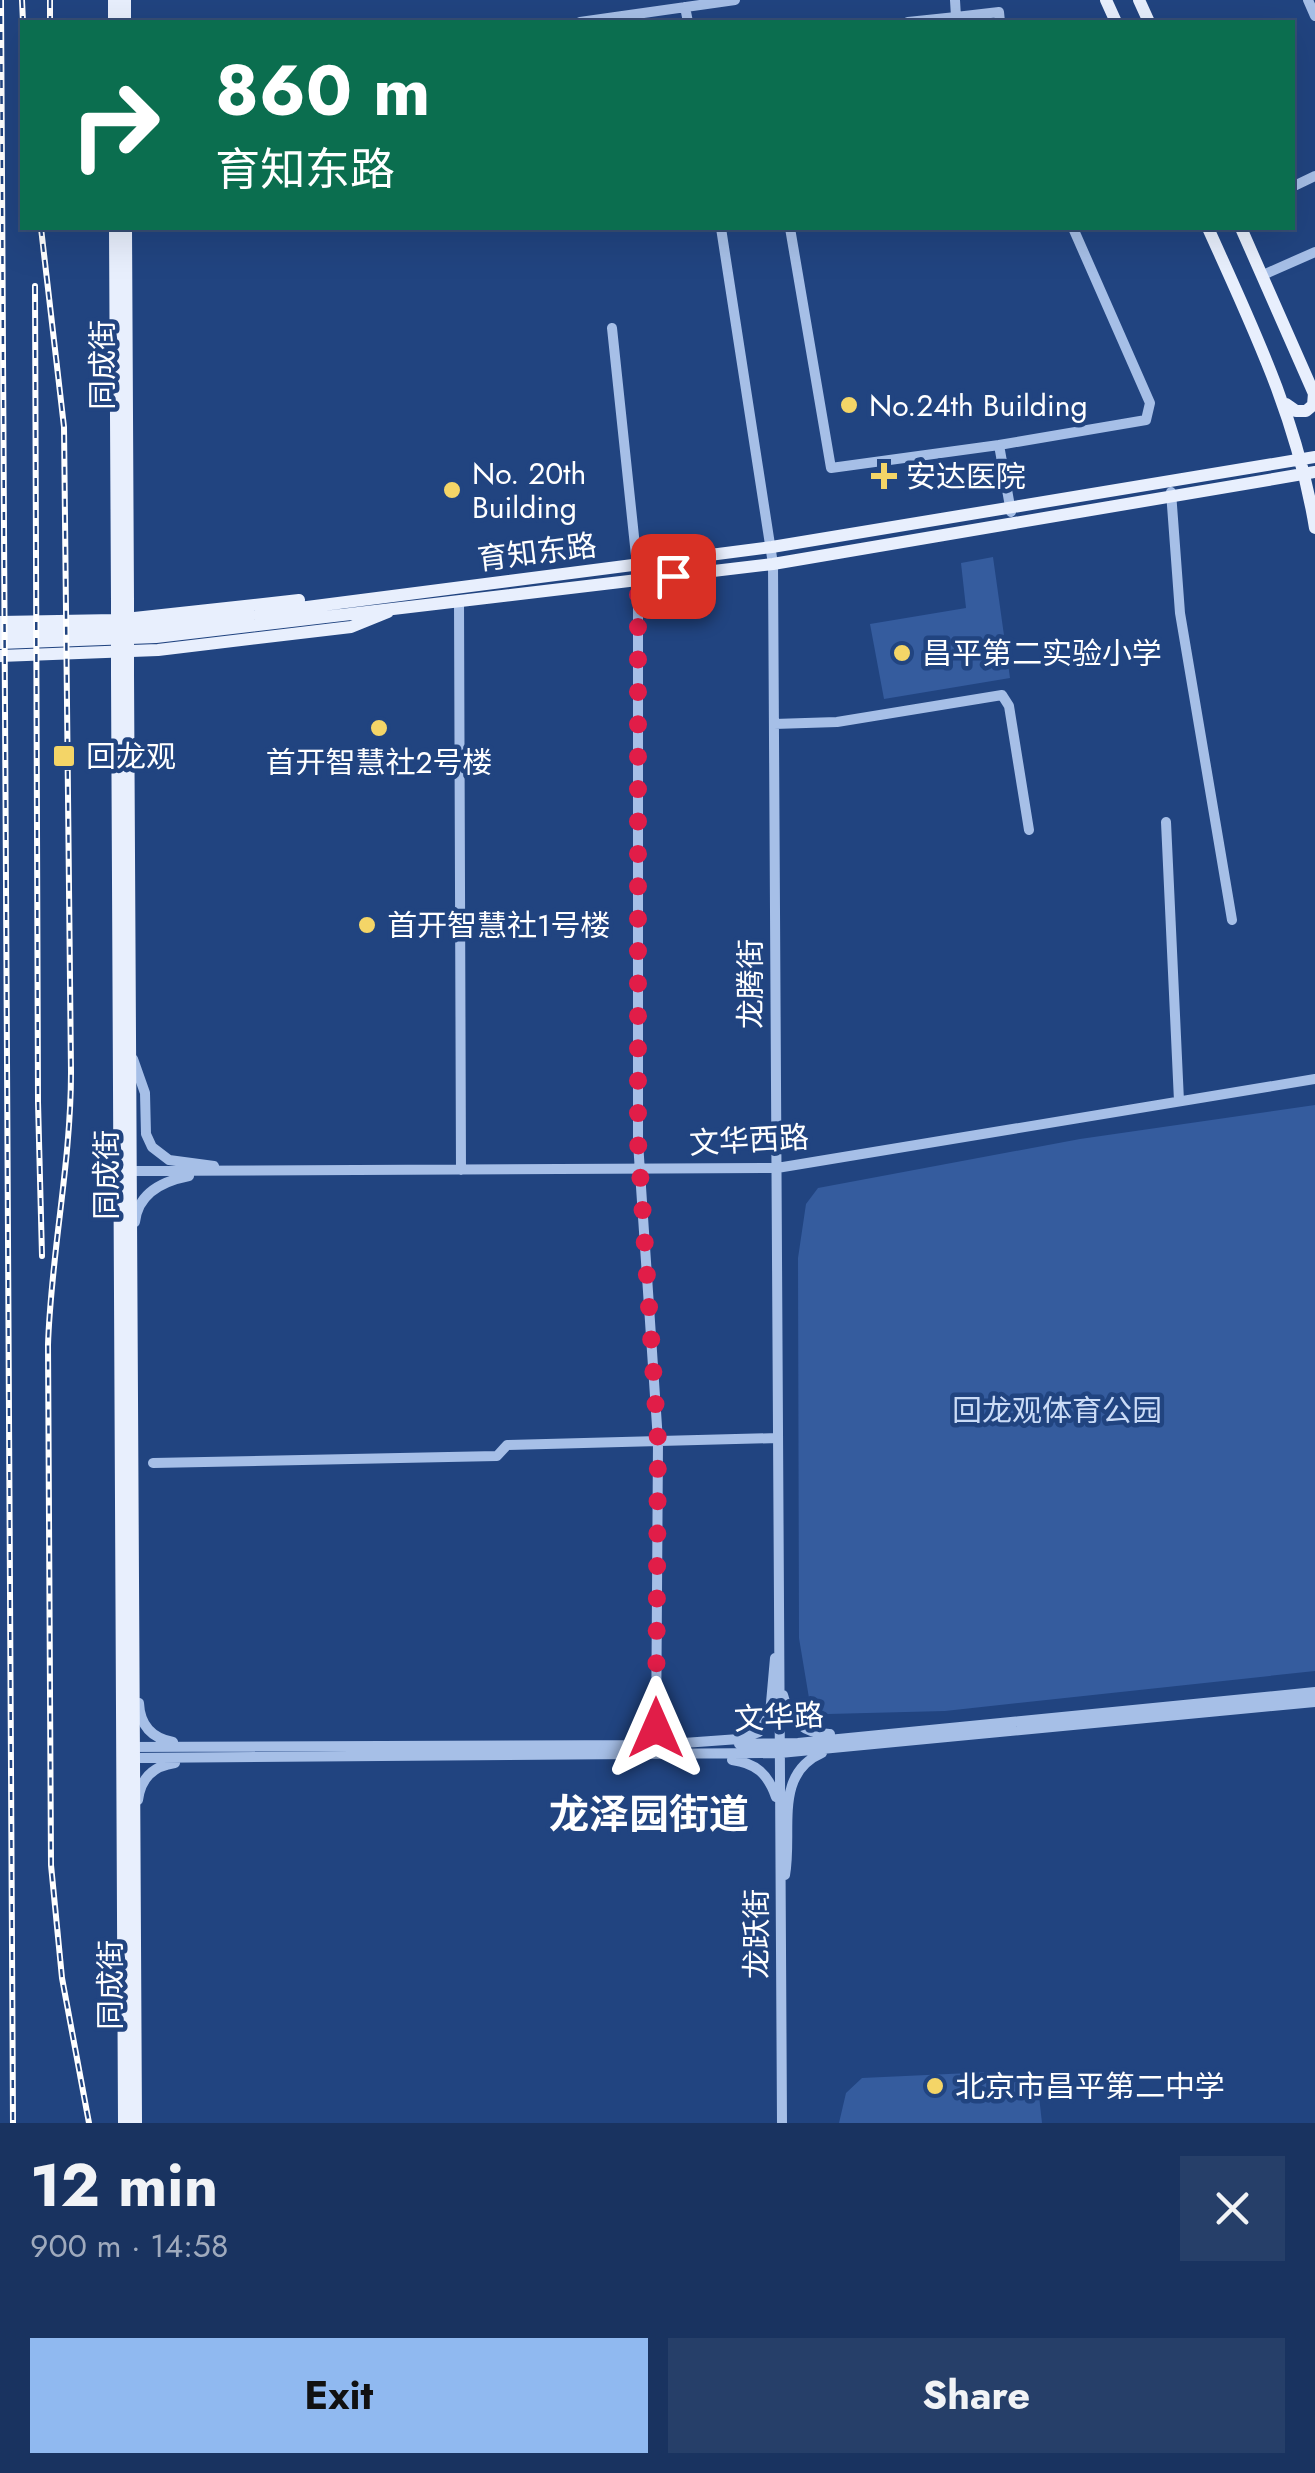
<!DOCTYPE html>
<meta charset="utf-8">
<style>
:root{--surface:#193360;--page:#263f69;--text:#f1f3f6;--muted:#9faabd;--line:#374e75;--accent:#90b9f0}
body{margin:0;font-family:Jost,"Noto Sans SC",sans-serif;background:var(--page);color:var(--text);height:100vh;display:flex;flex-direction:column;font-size:38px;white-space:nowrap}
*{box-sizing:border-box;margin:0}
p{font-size:32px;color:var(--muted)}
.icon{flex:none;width:55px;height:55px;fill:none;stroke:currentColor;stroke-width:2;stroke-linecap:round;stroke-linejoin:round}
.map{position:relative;height:2123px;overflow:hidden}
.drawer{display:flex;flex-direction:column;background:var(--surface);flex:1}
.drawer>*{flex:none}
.top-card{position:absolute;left:20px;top:20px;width:1275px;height:210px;border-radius:0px;box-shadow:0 10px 40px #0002,0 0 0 2px var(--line);background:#0b6e4f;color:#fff;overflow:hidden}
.pin{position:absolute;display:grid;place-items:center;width:85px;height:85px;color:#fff;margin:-42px;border-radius:20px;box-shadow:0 5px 15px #0006}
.me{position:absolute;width:110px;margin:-55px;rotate:0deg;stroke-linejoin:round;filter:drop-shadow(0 0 8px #0008)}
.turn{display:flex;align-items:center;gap:35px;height:210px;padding:0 30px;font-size:45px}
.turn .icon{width:130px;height:130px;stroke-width:2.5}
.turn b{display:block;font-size:70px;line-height:85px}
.round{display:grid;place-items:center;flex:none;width:105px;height:105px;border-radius:0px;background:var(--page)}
.summary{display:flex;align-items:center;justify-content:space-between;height:170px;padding:0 30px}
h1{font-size:60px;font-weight:700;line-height:75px}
.cta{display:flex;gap:20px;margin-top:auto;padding:20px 30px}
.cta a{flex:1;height:115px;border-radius:0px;background:var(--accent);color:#111;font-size:40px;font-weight:700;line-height:115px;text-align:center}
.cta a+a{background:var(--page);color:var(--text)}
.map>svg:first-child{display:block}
</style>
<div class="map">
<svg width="1315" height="2123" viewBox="0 0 1315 2123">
<rect width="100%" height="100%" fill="#214480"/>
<path fill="#355c9e" d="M993 557 1010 678 884 699 870 624 966 608 961 563Z
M1315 1105V1671L945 1711 828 1714 810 1704 799 1638 798 1258 806 1204 818 1188 1080 1139Z
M1013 2071 1039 2096 1042 2123H839L846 2093 862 2078Z"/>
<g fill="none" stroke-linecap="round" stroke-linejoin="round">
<path stroke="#a6bfe7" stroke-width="10" d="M1308 0 1315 16
M685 7 688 22
M956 17 999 12 1000 22
M580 22 735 0
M908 22 956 17 955 0
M1292 187 1315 176
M721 228 773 564 782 2123
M790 228 831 468 999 445 1011 512
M1263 275 1315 252
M612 328 637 565
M999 445 1146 420 1150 403 1073 228
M1171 492 1180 613 1232 920
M638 580V1142L658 1441 656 1745 739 1739 759 1732 770 1714 775 1658
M459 601 461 1170
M774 724 837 722 1002 695 1009 706 1029 830
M1166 822 1179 1101
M133 1059 145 1093 146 1134 152 1147 169 1160 214 1166
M123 1171 777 1168 1315 1079
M135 1222C138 1193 163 1181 189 1176
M153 1463 497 1456 507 1445 778 1438
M783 1695C789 1720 803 1734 830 1734
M139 1703C140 1725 151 1738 173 1742
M739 1744 798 1743 1315 1692
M129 1747 662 1745
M128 1758 780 1753 1315 1702
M732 1760C756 1763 768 1774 776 1797
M138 1800C141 1778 153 1766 175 1763
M785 1875C793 1831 773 1774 822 1753"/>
<path stroke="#e8effd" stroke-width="12" d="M114 0V22
M125 0V22
M1106 0 1116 22
M1139 0 1149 22
M115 228 117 602
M126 228 128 602
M1208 228C1253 328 1297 418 1315 528
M1241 228 1315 396
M1286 404 1296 411H1306L1313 405 1314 393
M0 622 116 620 299 600
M0 632 116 629 176 624 772 547 1315 457
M0 643 156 637 773 564 1315 472
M0 656 158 650 351 627 388 612
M117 674 124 2123
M128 674 136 2123"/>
<g stroke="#fff" stroke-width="6">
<path id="rail" d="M1 0 13 2123
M22 0 23 22
M50 0V22
M41 228 64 427 71 1072C71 1164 51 1253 48 1345L51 1865 62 1978 89 2123
M35 286 38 1102 42 1256"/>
</g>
<use href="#rail" stroke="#214480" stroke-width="2.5" stroke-dasharray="8" stroke-linecap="butt"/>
<path stroke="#e8effd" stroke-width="12" d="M117 602V674
M128 602V674"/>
</g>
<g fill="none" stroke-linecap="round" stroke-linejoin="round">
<path stroke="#e11d48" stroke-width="18" stroke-dasharray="0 32.4" d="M656 1728 658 1441 638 1142V580L673 576"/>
</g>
<g fill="#f4d567" stroke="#214480" stroke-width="4">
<circle cx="849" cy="405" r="10"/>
<path d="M879 461h10v10h10v10h-10v10h-10v-10h-10v-10h10z"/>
<circle cx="452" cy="490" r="10"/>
<circle cx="902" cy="653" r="10"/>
<circle cx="379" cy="728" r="10"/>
<rect x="52" y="744" width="24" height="24" rx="5"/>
<circle cx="367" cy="925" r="10"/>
<circle cx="935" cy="2086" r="10"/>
</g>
<g text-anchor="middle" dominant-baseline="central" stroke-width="9" stroke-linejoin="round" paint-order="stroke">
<g font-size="30" fill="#fff" stroke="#214480">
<text transform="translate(102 365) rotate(-90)">同成街</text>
<text transform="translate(537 552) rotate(-7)">育知东路</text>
<text transform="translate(750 984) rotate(-90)">龙腾街</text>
<text transform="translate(749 1140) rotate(-3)">文华西路</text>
<text transform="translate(106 1175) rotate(-90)">同成街</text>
<text transform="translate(779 1717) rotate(-3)">文华路</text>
<text transform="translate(756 1934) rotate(-90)">龙跃街</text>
<text transform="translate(110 1985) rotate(-90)">同成街</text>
</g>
<g font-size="30" fill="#fff" stroke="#214480" text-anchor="start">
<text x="869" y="405">No.24th Building</text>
<text x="472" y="473">No. 20th<tspan x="472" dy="34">Building</tspan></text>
<text x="906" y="476">安达医院</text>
<text x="922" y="653">昌平第二实验小学</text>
<text x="86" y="756">回龙观</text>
<text x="379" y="762" text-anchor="middle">首开智慧社2号楼</text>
<text x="387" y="925">首开智慧社1号楼</text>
<text x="955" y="2086">北京市昌平第二中学</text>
</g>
<g font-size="30" fill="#cadbf6" stroke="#214480">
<text x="1057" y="1410">回龙观体育公园</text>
</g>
<g font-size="40" font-weight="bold" fill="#fff" stroke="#214480">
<text x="649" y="1814">龙泽园街道</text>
</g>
</g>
</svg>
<div class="pin" style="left:673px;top:576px;background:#d93025"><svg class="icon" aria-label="arrive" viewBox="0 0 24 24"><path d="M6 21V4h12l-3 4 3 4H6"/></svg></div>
<svg class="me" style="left:656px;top:1728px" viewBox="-20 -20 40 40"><path d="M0-17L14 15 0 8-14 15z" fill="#e11d48" stroke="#fff" stroke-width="4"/></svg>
<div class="top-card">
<div class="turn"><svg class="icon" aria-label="right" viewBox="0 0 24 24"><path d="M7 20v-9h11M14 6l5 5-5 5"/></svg><div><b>860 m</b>育知东路</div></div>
</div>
</div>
<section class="drawer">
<div class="summary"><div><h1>12 min</h1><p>900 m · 14:58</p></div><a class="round"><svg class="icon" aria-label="close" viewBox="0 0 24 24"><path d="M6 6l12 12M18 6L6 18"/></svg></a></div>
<div class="cta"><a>Exit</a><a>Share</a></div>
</section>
